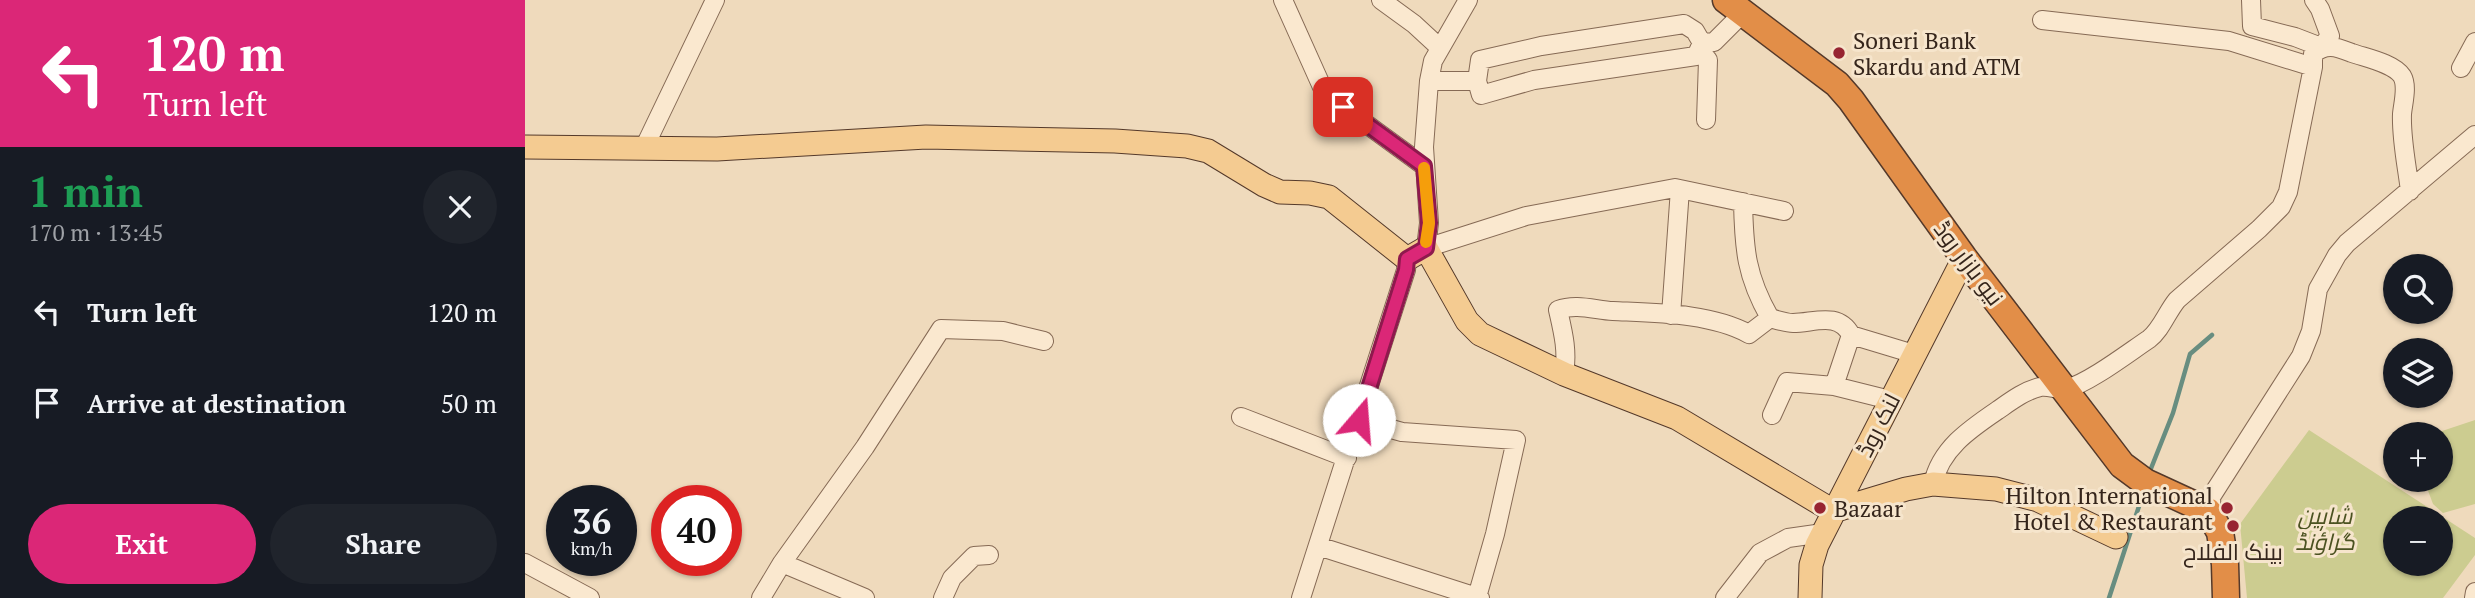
<!DOCTYPE html>
<meta charset="utf-8">
<style>
:root{--surface:#171b24;--page:#20242c;--text:#f1f3f6;--muted:#9ea1a6;--accent:#db2777}
body{margin:0;font-family:"PT Serif",Cairo,serif;background:var(--page);color:var(--text);height:100vh;display:flex;flex-direction:column;font-size:26px;white-space:nowrap}
*{box-sizing:border-box;margin:0}
p{font-size:23px;color:var(--muted)}
.icon{flex:none;width:38px;height:38px;fill:none;stroke:currentColor;stroke-width:2;stroke-linecap:round;stroke-linejoin:round}
.map{position:relative;flex:1;overflow:hidden}
.sheet{display:flex;flex-direction:column;background:var(--surface);width:525px}
.sheet>*{flex:none}
.top-card{background:#db2777;color:#fff;overflow:hidden}
.controls{position:absolute;left:1858px;top:254px;display:grid;gap:14px}
.controls a{display:grid;place-items:center;width:70px;height:70px;border-radius:50%;background:var(--surface);box-shadow:0 2px 5px #0004;font-size:35px}
.speed{position:absolute;left:21px;top:485px;display:flex;gap:14px;font-size:35px;font-weight:700;text-align:center}
.speed>*{display:grid;place-content:center;width:91px;height:91px;border-radius:50%;background:var(--surface);box-shadow:0 2px 5px #0004;line-height:1}
.speed small{font-size:18px;font-weight:400}
.speed .limit{border:10px solid #d22;background:#fff;color:#111}
.pin{position:absolute;display:grid;place-items:center;width:60px;height:60px;color:#fff;margin:-30px;border-radius:14px;box-shadow:0 4px 10px #0006}
.me{position:absolute;width:77px;margin:-38px;rotate:18deg;stroke-linejoin:round;filter:drop-shadow(0 0 5px #0008)}
.turn{display:flex;align-items:center;gap:24px;height:147px;padding:0 28px;font-size:32px}
.turn .icon{width:91px;height:91px;stroke-width:2.5}
.turn b{display:block;font-size:49px;line-height:60px}
.round{display:grid;place-items:center;flex:none;width:74px;height:74px;border-radius:37px;background:var(--page)}
.head{display:flex;align-items:center;justify-content:space-between;height:119px;padding:0 28px}
h1{font-size:42px;font-weight:800;line-height:52px;color:#1e9e55}
.cta{display:flex;gap:14px;margin-top:auto;padding:14px 28px}
.cta a{flex:1;height:80px;border-radius:42px;background:var(--accent);color:#fff;font-size:28px;font-weight:800;line-height:80px;text-align:center}
.cta a+a{background:var(--page);color:var(--text)}
ul{padding:0;list-style:none}
li{display:flex;align-items:center;gap:21px;height:91px;padding:0 28px}
li div{flex:1}
li b{display:block;font-size:26px}
li em{font-style:normal}
main{display:flex;flex:1;min-height:0}
.map>svg:first-child{display:block}
</style>
<main>
<section class="sheet">
<div class="top-card">
<div class="turn"><svg class="icon" aria-label="left" viewBox="0 0 24 24"><path d="M17 20v-9H6M10 6l-5 5 5 5"/></svg><div><b>120 m</b>Turn left</div></div>
</div>
<div class="head"><div><h1>1 min</h1><p>170 m · 13:45</p></div><a class="round"><svg class="icon" aria-label="close" viewBox="0 0 24 24"><path d="M6 6l12 12M18 6L6 18"/></svg></a></div>
<ul>
<li><svg class="icon" aria-label="left" viewBox="0 0 24 24"><path d="M17 20v-9H6M10 6l-5 5 5 5"/></svg><div><b>Turn left</b></div><em>120 m</em></li>
<li><svg class="icon" aria-label="arrive" viewBox="0 0 24 24"><path d="M6 21V4h12l-3 4 3 4H6"/></svg><div><b>Arrive at destination</b></div><em>50 m</em></li>
</ul>
<div class="cta"><a>Exit</a><a>Share</a></div>
</section>
<div class="map">
<svg width="1950" height="598" viewBox="0 0 1950 598">
<rect width="100%" height="100%" fill="#efdabc"/>
<path fill="#cccc90" fill-rule="evenodd" d="M1950 420V504L1918 513 1908 504 1899 480H1916V434H1908Z
M1784 430 1950 538V555L1918 598H1722L1715 524ZM1871 518H1916V564H1871Z"/>
<g fill="none" stroke-linecap="round" stroke-linejoin="round">
<path stroke="#688d80" stroke-width="4.5" d="M1625 471 1648 413 1665 354 1687 335
M1584 598 1617 497"/>
<g stroke="#866a55" stroke-width="20">
<path id="minor" d="M758 0 797 87 818 107 899 166
M856 0 889 24 915 48
M943 0 908 61 904 81 899 147 904 223 901 248 1001 216 1150 188 1259 211
M1726 0 1727 26 1770 37 1796 47 1805 36 1795 9 1789 0
M1517 20 1704 41 1788 67
M1171 56 1178 54 1183 60 1181 120
M1936 68 1950 42
M904 81H952L955 60 1016 46 1159 24 1170 31 1177 43 1189 42 1218 13
M952 81 956 95 1009 80 1171 56 1177 43
M119 148 190 0
M1218 202C1219 249 1221 276 1245 318 1252 320 1261 323 1268 323 1289 323 1313 311 1326 335
M1146 315 1155 189
M1039 374C1043 351 1038 332 1033 310 1051 303 1070 310 1088 311 1130 313 1186 313 1224 334L1245 318
M1365 400 1309 386 1326 335 1389 354
M1247 415 1262 382 1309 386
M716 417 822 458
M834 420 877 432 991 440 970 534 952 597
M1408 484C1415 449 1445 429 1473 410 1486 401 1499 391 1515 387 1524 385 1533 391 1541 389 1564 383 1603 353 1624 339 1636 330 1642 312 1652 300L1734 229 1756 207 1763 192 1788 67V54C1802 43 1811 47 1827 53 1841 58 1868 63 1877 76 1883 86 1878 103 1877 114 1876 139 1882 166 1885 191
M1687 521 1686 497 1776 356 1786 331 1793 289 1812 255 1822 243 1950 135
M793 546 955 598
M0 563 65 598
M257 563 340 598
M236 598 257 563 340 447 416 329 478 331 519 341
M418 598 427 578 449 556 464 555
M776 598 881 270 882 259
M1200 598 1235 553 1263 538 1298 533
M1949 598 1950 592"/>
</g>
<g stroke="#54392a" stroke-width="25">
<path id="major" d="M0 147 192 149 401 137 590 141 662 146 683 151 739 185 755 192 785 193 804 197 882 259 901 248 942 321 955 334 1039 374 1152 418 1308 511 1381 489 1408 484 1471 489 1513 500 1591 537
M1285 598 1286 565 1292 545 1439 258"/>
</g>
<g stroke="#54392a" stroke-width="29">
<path id="highway" d="M1201 0 1312 84 1326 100 1439 258 1597 465 1620 482 1683 511 1695 532 1700 564 1701 598"/>
</g>
<use href="#minor" stroke="#fae8cf" stroke-width="18"/>
<use href="#major" stroke="#f4cb91" stroke-width="23"/>
<use href="#highway" stroke="#e28e48" stroke-width="26"/>
</g>
<g fill="none" stroke-linecap="round" stroke-linejoin="round">
<g stroke="#8e194d" stroke-width="18">
<path id="route" d="M818 107 899 166 904 223 901 248 882 259 881 270 834 420"/>
</g>
<use href="#route" stroke="#db2777" stroke-width="12"/>
<path stroke="#f59e0b" stroke-width="12" d="M899 168 904 223 901 242"/>
</g>
<g fill="#972431" stroke="#f6e5cc" stroke-width="2.5">
<circle cx="1314" cy="53" r="7"/>
<circle cx="1295" cy="508" r="7"/>
<circle cx="1702" cy="508" r="7"/>
<circle cx="1708" cy="526" r="7"/>
</g>
<g text-anchor="middle" dominant-baseline="central" stroke-width="6" stroke-linejoin="round" paint-order="stroke">
<g font-size="23" fill="#35251b" stroke="#f6e5cc" text-anchor="start">
<text x="1328" y="40">Soneri Bank<tspan x="1328" dy="26">Skardu and ATM</tspan></text>
<text x="1688" y="495" text-anchor="end">Hilton International<tspan x="1688" dy="26">Hotel &amp; Restaurant</tspan></text>
<text x="1309" y="508">Bazaar</text>
<text x="1708" y="551" text-anchor="middle">بینک الفلاح</text>
</g>
<g font-size="23" fill="#35251b" stroke="#f6e5cc">
<text transform="translate(1444 263) rotate(53)">نیو بازار روڈ</text>
<text transform="translate(1353 425) rotate(-63)">لنک روڈ</text>
</g>
<g font-size="23" font-style="italic" fill="#4b5221" stroke="#f6e5cc">
<text x="1800" y="515">شاہین<tspan x="1800" dy="26">گراؤنڈ</tspan></text>
</g>
</g>
</svg>
<div class="controls">
<a><svg class="icon" aria-label="search" viewBox="0 0 24 24"><circle cx="10" cy="10" r="6"/><path d="M15 15l6 6"/></svg></a>
<a><svg class="icon" aria-label="layers" viewBox="0 0 24 24"><path d="M12 4l9 5-9 5-9-5zM3 14l9 5 9-5"/></svg></a>
<a>+</a>
<a>−</a>
</div>
<div class="speed"><div>36<small>km/h</small></div><div class="limit">40</div></div>
<div class="pin" style="left:818px;top:107px;background:#d93025"><svg class="icon" aria-label="arrive" viewBox="0 0 24 24"><path d="M6 21V4h12l-3 4 3 4H6"/></svg></div>
<svg class="me" style="left:834px;top:420px" viewBox="-20 -20 40 40"><circle r="19" fill="#fff"/><path d="M0-13L10 11 0 6-10 11z" fill="#db2777"/></svg>
</div>
</main>
